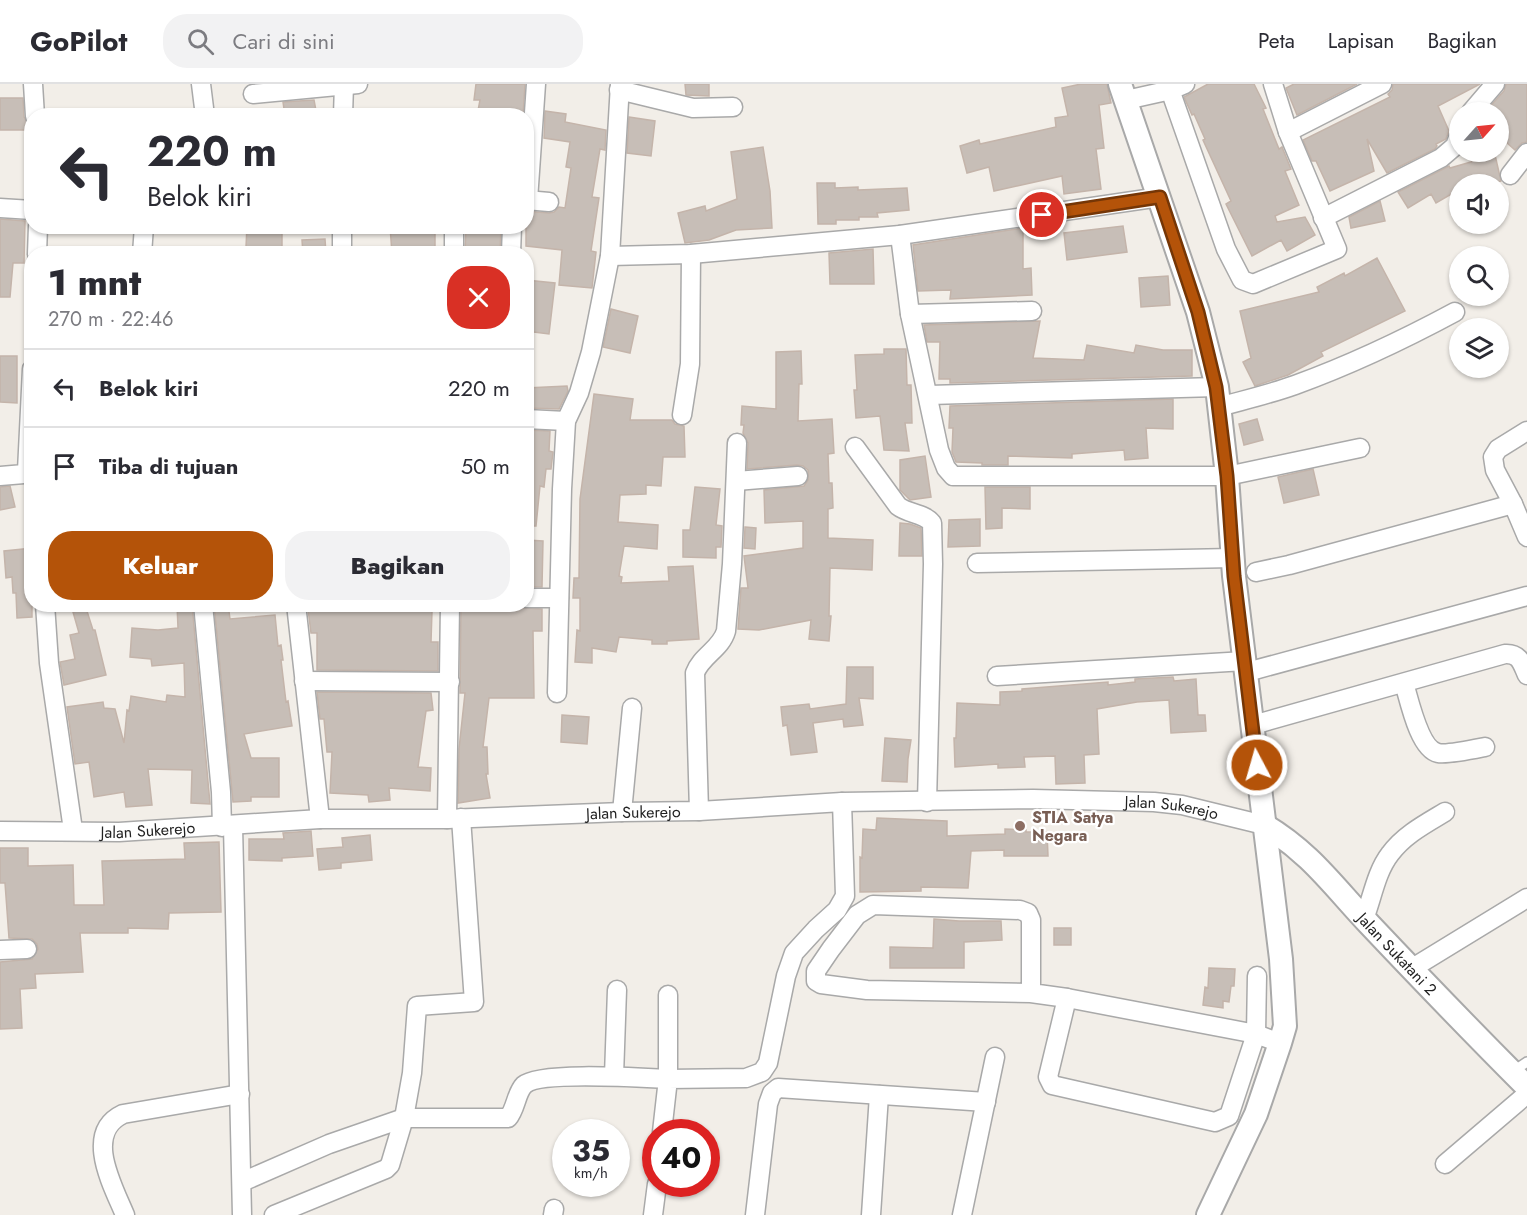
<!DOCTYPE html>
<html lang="id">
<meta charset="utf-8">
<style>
:root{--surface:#fff;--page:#f2f2f3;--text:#2b2b33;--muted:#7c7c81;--line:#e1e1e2;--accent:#b45309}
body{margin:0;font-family:Jost,sans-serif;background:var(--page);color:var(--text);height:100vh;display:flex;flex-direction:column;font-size:22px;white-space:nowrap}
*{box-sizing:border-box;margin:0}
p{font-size:20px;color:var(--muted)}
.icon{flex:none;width:33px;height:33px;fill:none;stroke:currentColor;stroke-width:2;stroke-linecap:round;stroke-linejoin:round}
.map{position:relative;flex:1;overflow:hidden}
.sheet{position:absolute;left:24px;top:162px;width:510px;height:366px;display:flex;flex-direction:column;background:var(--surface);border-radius:24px;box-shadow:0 2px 4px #0004}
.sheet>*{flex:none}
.top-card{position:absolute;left:24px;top:24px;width:510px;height:126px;border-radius:24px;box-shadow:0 2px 4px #0004;background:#fff;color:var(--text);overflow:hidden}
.needle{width:39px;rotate:63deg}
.buttons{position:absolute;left:1449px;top:18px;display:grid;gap:12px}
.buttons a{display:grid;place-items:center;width:60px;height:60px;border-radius:50%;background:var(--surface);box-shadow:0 2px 4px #0004;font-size:30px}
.speed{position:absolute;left:552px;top:1035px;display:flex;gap:12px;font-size:30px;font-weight:700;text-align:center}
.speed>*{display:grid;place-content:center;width:78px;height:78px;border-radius:50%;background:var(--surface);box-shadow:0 2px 4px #0004;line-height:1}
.speed small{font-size:15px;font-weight:400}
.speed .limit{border:9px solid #d22;background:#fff;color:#111}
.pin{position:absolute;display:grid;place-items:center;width:51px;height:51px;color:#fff;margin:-26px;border:3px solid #fff;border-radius:50%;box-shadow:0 2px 6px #0007}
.me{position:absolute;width:66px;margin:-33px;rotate:354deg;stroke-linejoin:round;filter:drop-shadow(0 0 4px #0008)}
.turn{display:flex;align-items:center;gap:21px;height:126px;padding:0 24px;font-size:27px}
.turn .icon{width:78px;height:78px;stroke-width:2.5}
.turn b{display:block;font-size:42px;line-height:51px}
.round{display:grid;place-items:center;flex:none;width:63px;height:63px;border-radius:24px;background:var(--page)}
.head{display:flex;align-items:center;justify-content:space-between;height:102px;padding:0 24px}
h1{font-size:36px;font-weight:800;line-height:45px}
.primary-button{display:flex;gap:12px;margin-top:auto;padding:12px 24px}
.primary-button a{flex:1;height:69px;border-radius:24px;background:var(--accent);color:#fff;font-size:24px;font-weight:800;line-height:69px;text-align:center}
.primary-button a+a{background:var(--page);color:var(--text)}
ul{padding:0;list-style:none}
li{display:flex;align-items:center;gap:18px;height:78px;padding:0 24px;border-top:2px solid var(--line)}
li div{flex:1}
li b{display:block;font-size:22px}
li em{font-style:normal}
header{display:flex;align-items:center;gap:36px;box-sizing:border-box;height:84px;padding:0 30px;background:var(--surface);border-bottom:2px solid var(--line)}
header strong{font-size:28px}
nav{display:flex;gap:33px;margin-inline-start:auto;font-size:21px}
.search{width:420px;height:54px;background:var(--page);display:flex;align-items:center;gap:15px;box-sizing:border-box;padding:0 21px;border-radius:24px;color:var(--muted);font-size:22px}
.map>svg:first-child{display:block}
</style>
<header>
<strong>GoPilot</strong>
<div class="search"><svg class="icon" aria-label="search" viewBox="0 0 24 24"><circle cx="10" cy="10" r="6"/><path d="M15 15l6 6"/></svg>Cari di sini</div>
<nav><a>Peta</a><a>Lapisan</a><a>Bagikan</a></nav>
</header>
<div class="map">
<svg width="1527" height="1131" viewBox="0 0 1527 1131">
<rect width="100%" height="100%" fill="#f2eee8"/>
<path fill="#c7beb7" stroke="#c4b4aa" stroke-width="1.5" d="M476 0H525L523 32H477L480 16H474Z
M685 0H709V12L686 11Z
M1081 0H1107L1111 19 1099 21 1104 64 1096 65 1101 105 1064 110 1062 92 994 107 989 83 967 89 960 62 979 56 980 60 1056 43 1055 34 1068 32 1062 4Z
M1208 0H1254L1266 24 1263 25 1279 65 1282 63 1291 85 1285 87 1299 121 1275 132 1277 138 1305 133 1315 151 1287 167 1281 156 1252 172 1226 120 1231 117 1203 56 1205 55 1194 30 1192 31 1184 13Z
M1294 0H1357L1297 31 1286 4Z
M1393 0H1480L1438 22 1449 47 1446 55 1436 60 1437 62 1435 65 1387 89 1367 55 1374 87 1330 107 1316 77H1312L1303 56 1390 13 1388 10 1392 6Z
M1506 0H1527V58L1522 59 1515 66 1498 51V28H1485L1504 7Z
M0 14H23L24 33 29 41V46H0Z
M314 16 317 32H285L283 18Z
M545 27 566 30 565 38 606 46 605 66 600 65 592 113 599 114 591 167 596 168 592 204 559 201 562 166 526 162V127L549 129 554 128 559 123 565 124 571 84 566 83 570 58 544 54Z
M629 33 655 37 651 72 627 69Z
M763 63 770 107 772 144 736 146 709 156 685 159 678 129 705 122 706 127 737 115 731 68Z
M1495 71 1501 97 1490 100H1460V105L1436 119 1431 110 1408 124 1398 108 1449 82 1450 84Z
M817 99H835V104L858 103V106L907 104 909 126 877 129 878 133H859V136H836V140H818Z
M1380 117 1385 137 1351 144 1349 133Z
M0 135 25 137 24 179H13L10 213H0Z
M247 142H282V163H246Z
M390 142H435V170H392Z
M466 142H501L500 170H465Z
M1123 142 1127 168 1067 176 1064 149Z
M1023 144V185L1031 184 1032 211 950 215 951 206 918 207 913 161Z
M325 155 326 170H303L302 156Z
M873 165 874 200H830L829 169Z
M1377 174 1405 227 1321 268 1323 272 1288 291 1255 302 1243 278 1251 274 1240 227 1319 208 1317 203 1344 189 1345 192Z
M1168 192 1170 221 1141 223 1139 194Z
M526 196 555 199 549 250 526 247Z
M611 225 638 232 630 269 603 263Z
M1040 237 1033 274 1084 276 1087 261 1134 269 1136 261 1163 266H1192V292L950 299V295H939L940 258H927L924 241Z
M884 265H906L907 301H911L912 339H905L909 367 884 366 880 332 856 334 854 306H857L855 271 884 270Z
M801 267 802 300H799L798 337 832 335 834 369 828 370 829 399H832L833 424 828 425V454L873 456 872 486 830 484 829 532H831L829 557 809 555 811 536 759 546 738 545 741 504H748L744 472 803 464V437L765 439 764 406 804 402 808 396V386L803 382 797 381 747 385 748 359 743 349 744 341H741L742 322 776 325V268Z
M0 272H17V319L0 318Z
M567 302 568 307 559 325 526 324V304Z
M594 310 633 315 630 336H672L675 340 684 342 685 373H663L661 402 646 401V410L620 411 618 438 658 441 657 465 624 462 619 492 622 493 621 499 669 497 668 483 693 482 699 555 667 557V560H652V556L619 553 616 568 592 564V579L575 578 577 546 580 547V514H573L574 494H579L580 415Z
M1173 315V345L1146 344 1148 374 1125 376 1124 366 1072 370V374L1008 372V381H982V379L956 378 952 368 953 344H949L950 322Z
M1257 335 1263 356 1244 361 1239 340Z
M526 346 550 347 549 367 553 368 551 385H546L544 403 540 402 536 442H526V393L530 361H526Z
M925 372 931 413 910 416 900 406V376Z
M1313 385 1319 411 1284 419 1278 393Z
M10 402 15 423 0 426V403Z
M695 403 720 405 716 441 722 442 721 463H716V474L683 473V446H690Z
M985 403H1030V425L1002 424V444L986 445Z
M980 435V462L948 463 949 436Z
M900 439 910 440 921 444 922 472H899Z
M745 443 756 444 755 465 744 464Z
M526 456 543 457 542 503H526Z
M32 464V533L17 534 16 509H13L12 493 6 494 4 467Z
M177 520H192L210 720 191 719 192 686 148 685 152 721 126 723 124 708 94 713 89 678 75 680 67 623 103 618 104 624 115 625 124 659 127 626 129 627 131 612 166 618 167 611 185 613 184 579 152 582 151 575 130 573 132 544 158 546 178 544Z
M214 520H228L230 535 275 531 278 562 281 561 283 576H281L286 618 288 617 292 642 244 650 251 674H279V713H251V717L233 718Z
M461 521 542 525V547H533L534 614H489L483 663H487L488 690H486L490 714 458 719 459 665 465 609H460Z
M86 524 93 546H95L106 591 64 601 60 578 75 575 70 551 79 549 73 528Z
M308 525 432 527 431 558H438V587L317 586V549H311Z
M847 583H873V615L859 614 863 641 844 643 843 635 813 639 817 668 791 671 787 641 783 642 781 623 809 620 810 625 846 620Z
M1173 593 1174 597 1196 595 1198 631H1205L1206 647 1171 649 1169 616 1137 618 1097 625 1099 670 1084 671 1085 699 1056 700 1055 672 1024 673 1025 683 998 684V680L955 683 954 654H956L957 619 1000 621V608L1022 607V605L1108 598V601L1135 598V595Z
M317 608 431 609 433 626 426 627 418 683 431 684 430 707 389 704 390 716 369 718 368 711 330 709 332 668H327L324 635H320Z
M562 631 589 633 587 660 561 658Z
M885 654 911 656 908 675 907 698 882 697Z
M877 734 947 737V752L1005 750V745L1026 746V748H1047L1048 772H1004V766L971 767 968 804 921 803V807L860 808V773L862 774 863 745 876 746Z
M311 747 313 772 282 774V777L249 776V755H284L283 749Z
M370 751 372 776 341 779V784L319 786 317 765 343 763 342 754Z
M219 758 221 828 169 829 168 845 128 844V849H80L83 888 35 890 36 904 20 905 22 944 0 945V878L32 875 38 865 37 860 32 855 9 854 5 799H0V764H28V782L73 781 74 821H104L102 777 185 775 184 759Z
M934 835 959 837H1001L1002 856 964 858V884H890V863L933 864Z
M1054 844H1071V861H1054Z
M1209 884 1235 885 1234 902H1231L1229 918 1223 917V924L1203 921 1205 903 1208 904Z"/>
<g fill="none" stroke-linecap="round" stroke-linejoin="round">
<g stroke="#a9a9a9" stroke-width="12">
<path id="service" d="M1512 988 1527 978"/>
</g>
<g stroke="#a9a9a9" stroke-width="21">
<g id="minor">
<path d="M33 0 35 32"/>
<path d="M201 0 205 32"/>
<path d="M1168 0 1226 165 1242 196 1253 200 1337 165 1288 48 1273 0"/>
<path d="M619 6 693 24 733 23"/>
<path d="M253 10 358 0"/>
<path d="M1126 16 1171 6 1185 0"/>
<path d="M1471 28 1495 0"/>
<path d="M343 32 344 0"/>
<path d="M1288 48 1382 0"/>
<path d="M1510 91 1527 69"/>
<path d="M526 116 549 118"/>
<path d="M528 116 536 0"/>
<path d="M0 124 32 126"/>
<path d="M1323 134 1441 74 1455 62 1460 49"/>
<path d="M342 142V170"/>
<path d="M900 151 910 230 939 366 946 384 953 392H1227L1360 364"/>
<path d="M37 170 38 142"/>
<path d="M142 170 144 142"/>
<path d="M454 170V142"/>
<path d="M511 170 512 142"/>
<path d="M610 172 691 170 900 151 1160 113"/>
<path d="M910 230 1032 227"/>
<path d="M929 311 1217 303"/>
<path d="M1219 323C1244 316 1270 310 1295 301 1350 281 1403 256 1455 228"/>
<path d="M682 331 690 280 691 170"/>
<path d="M526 335 566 337"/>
<path d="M1527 347 1498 365 1493 373 1495 386 1513 420 1527 453"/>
<path d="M855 363 898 422C908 430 924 429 932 439L933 480 927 718"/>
<path d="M0 392 24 390 27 387 32 285"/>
<path d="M736 397 798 392"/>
<path d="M977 479 1233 474"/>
<path d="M1256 488 1289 481 1513 420"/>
<path d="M526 514H559"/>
<path d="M45 520 49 579 73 746"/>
<path d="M203 520 221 708 222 743"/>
<path d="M296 520 320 735"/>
<path d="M1247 588 1527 512"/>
<path d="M997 592 1245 577"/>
<path d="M304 597 450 598"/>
<path d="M1404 599C1409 615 1419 665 1438 669 1447 671 1475 665 1485 663"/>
<path d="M557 609 562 405 566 337 579 309 591 268 610 172 620 0"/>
<path d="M1253 641 1505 570C1520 569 1522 580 1527 591"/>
<path d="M699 727 695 589C701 572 721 565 726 547L732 480 737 359"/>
<path d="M622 728 632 624"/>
<path d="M447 735 450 520"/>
<path d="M233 742 242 1131"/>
<path id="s1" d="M0 747 119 748 320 735H447L622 728 699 727 842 718 1033 715 1154 718 1182 721 1264 741"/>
<path d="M1364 835C1372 815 1376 788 1390 770 1404 751 1425 740 1445 728"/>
<path d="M0 866 27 865"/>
<path d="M1411 885 1527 814"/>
<path d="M1031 909V836L1028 829 1020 826 873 821 857 831 831 865 816 887V897L821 900 867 906 1031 909 1067 914 1256 950 1280 959"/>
<path d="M1067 914 1048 993 1052 1001 1215 1038 1229 1032 1256 950 1257 892"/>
<path d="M614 992 617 906"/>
<path d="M662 1048 668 995 746 994 762 988 768 979 786 892 794 869 816 845 837 826 845 812 842 718"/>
<path d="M1445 1080 1527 1010"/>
<path d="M242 1098 329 1060 404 1034H508C516 1025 516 1009 524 1001 539 987 644 994 668 995V911"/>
<path d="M125 1131C113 1102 83 1049 123 1030L240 1010"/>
<path d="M274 1131 386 1085 390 1081 404 1034 412 989 417 922 474 918 461 734"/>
<path d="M553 1131 554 1125"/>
<path d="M653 1131 657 1100"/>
<path d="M755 1131 768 1020 772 1009 778 1004 986 1018"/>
<path d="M871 1131 879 1011"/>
<path d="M962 1131 995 973"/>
</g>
</g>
<g stroke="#a9a9a9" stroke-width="26">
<g id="tertiary">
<path d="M1120 0 1198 228 1217 303 1227 392 1234 492 1281 875 1285 942 1280 959 1256 1030 1208 1131"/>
<path id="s2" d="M1264 741C1311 769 1333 802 1370 841 1422 896 1474 950 1527 1003"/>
</g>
</g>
<use href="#service" stroke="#fff" stroke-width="9"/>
<use href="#minor" stroke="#fff" stroke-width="18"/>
<use href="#tertiary" stroke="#fff" stroke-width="22"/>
</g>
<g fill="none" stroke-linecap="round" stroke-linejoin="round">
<g stroke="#753606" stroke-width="15">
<path id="route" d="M1042 131 1160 113 1198 228 1216 303 1227 392 1234 492 1257 681"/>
</g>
<use href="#route" stroke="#b45309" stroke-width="10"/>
</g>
<circle fill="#8d6e63" stroke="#fff" stroke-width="2" cx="1020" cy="742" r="6"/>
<g text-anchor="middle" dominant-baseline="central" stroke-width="4.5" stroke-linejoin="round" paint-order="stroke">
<g font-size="16" fill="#222" stroke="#fff">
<text stroke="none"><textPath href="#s1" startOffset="1173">Jalan Sukerejo</textPath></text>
<text stroke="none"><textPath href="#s1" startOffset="634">Jalan Sukerejo</textPath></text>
<text stroke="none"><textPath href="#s1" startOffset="148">Jalan Sukerejo</textPath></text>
<text stroke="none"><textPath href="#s2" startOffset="186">Jalan Sukatani 2</textPath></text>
</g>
<g font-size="16" font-weight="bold" fill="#785e54" stroke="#fff" text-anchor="start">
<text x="1032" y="733">STIA Satya<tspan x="1032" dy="18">Negara</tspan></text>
</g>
</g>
</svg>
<div class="buttons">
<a><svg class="needle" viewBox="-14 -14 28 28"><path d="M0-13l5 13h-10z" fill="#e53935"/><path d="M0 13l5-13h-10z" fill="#7c7c81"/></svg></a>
<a><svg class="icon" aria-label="sound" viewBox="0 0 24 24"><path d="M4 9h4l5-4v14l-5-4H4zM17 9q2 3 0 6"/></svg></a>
<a><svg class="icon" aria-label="search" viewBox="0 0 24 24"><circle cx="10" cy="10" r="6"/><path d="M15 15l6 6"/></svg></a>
<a><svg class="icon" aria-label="layers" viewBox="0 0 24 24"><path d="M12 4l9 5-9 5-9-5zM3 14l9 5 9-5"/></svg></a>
</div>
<div class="speed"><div>35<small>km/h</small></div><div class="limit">40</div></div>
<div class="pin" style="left:1042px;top:131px;background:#d93025"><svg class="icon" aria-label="arrive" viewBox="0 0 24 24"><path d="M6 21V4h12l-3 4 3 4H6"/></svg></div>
<svg class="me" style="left:1257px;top:681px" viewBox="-20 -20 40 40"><circle r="17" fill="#b45309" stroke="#fff" stroke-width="3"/><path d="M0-11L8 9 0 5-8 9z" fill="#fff"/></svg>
<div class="top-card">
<div class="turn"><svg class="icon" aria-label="left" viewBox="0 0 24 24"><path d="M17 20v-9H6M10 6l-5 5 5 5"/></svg><div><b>220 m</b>Belok kiri</div></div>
</div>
<section class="sheet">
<div class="head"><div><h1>1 mnt</h1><p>270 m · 22:46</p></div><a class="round" style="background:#d93025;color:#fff"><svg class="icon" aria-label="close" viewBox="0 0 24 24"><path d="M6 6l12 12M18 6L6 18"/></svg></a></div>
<ul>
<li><svg class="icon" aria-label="left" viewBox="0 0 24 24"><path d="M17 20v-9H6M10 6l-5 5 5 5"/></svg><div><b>Belok kiri</b></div><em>220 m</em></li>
<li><svg class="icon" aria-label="arrive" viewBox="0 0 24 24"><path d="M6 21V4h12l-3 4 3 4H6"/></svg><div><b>Tiba di tujuan</b></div><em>50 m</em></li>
</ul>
<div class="primary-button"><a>Keluar</a><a>Bagikan</a></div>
</section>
</div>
